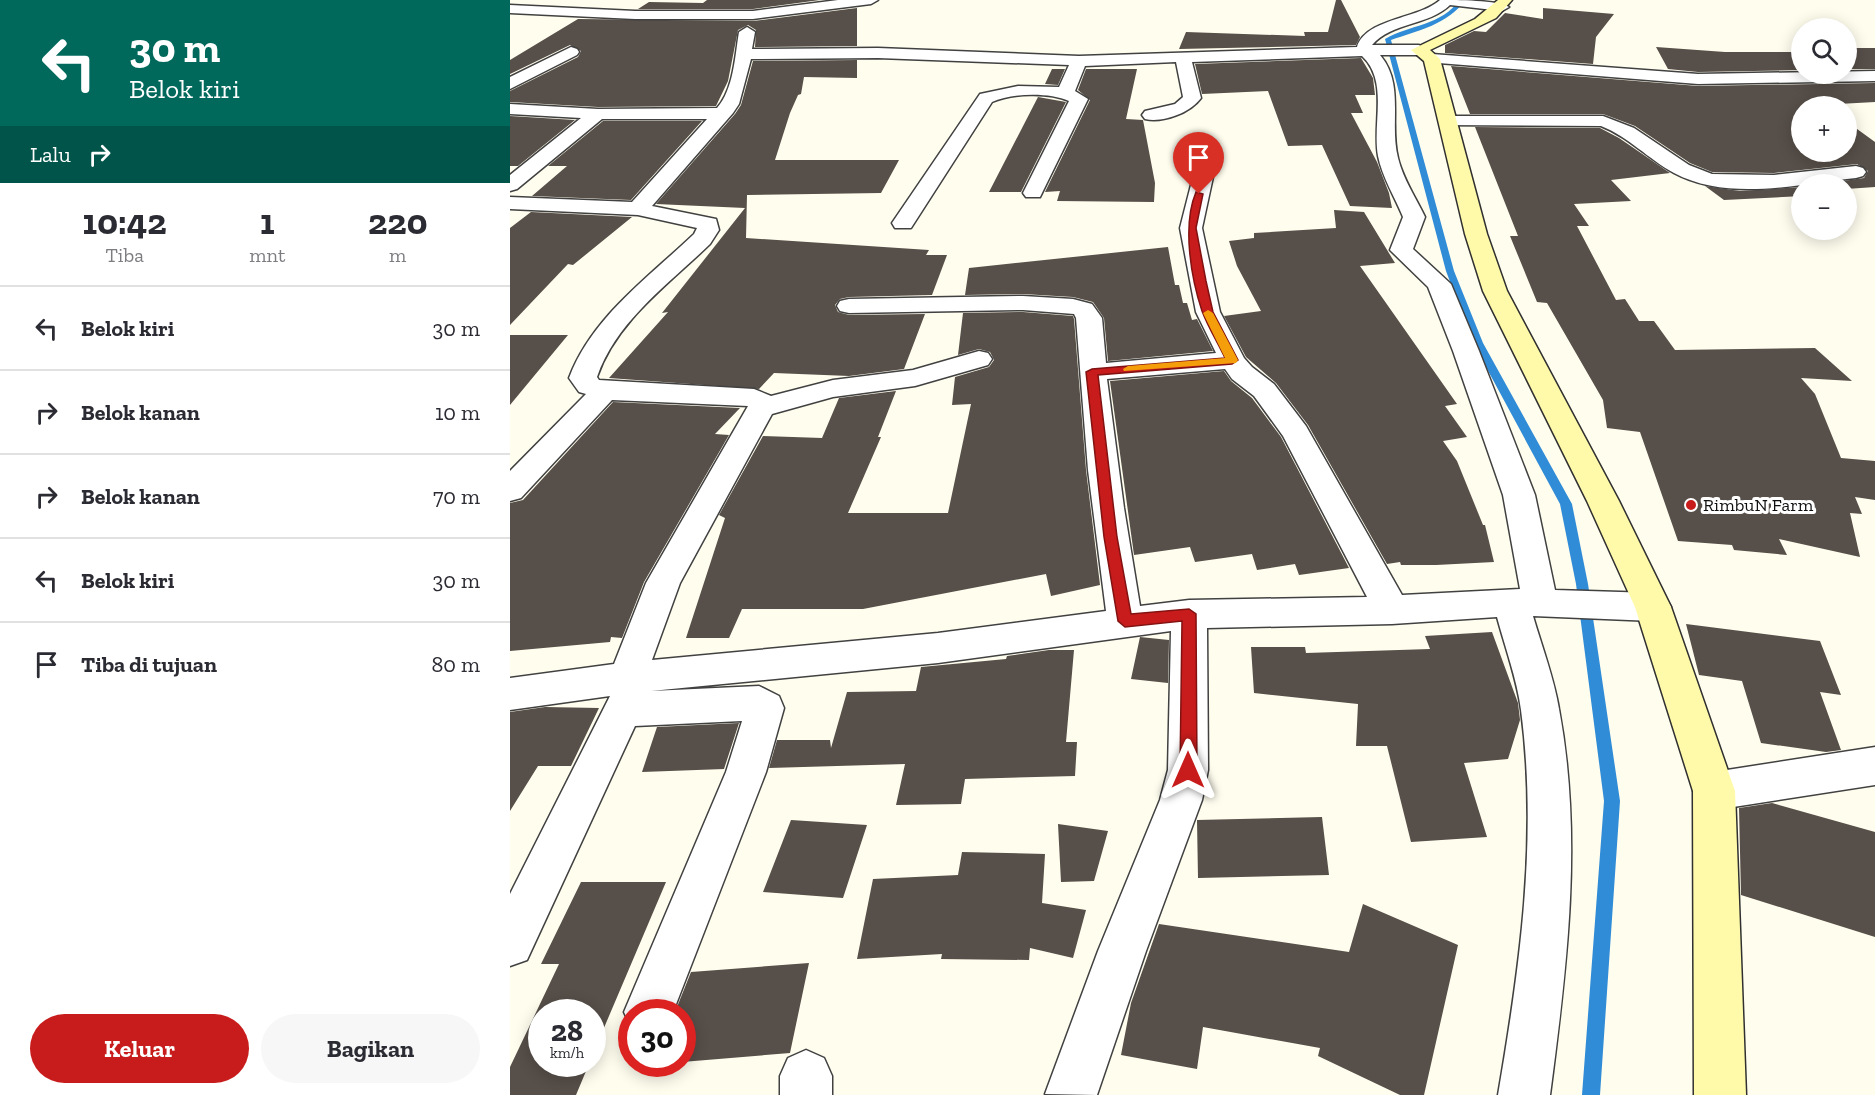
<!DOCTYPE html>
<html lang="id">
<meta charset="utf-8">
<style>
:root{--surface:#fff;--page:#f7f7f7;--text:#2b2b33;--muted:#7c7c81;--line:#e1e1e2;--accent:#c81c1c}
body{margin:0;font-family:"Zilla Slab",serif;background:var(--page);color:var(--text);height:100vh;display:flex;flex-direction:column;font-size:22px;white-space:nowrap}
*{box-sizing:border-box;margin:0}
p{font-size:20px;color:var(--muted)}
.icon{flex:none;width:33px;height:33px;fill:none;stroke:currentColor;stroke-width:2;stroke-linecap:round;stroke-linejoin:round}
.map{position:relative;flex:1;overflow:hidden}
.panel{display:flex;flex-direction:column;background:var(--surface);width:510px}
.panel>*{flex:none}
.hud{background:#00695c;color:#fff;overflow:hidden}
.controls{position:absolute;left:1281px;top:18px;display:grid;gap:12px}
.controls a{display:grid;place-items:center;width:66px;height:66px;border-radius:50%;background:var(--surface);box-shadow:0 3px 15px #0003;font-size:30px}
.speed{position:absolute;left:18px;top:999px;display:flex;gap:12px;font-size:30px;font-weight:700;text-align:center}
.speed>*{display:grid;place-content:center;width:78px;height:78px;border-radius:50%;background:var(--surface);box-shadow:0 3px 15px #0003;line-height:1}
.speed small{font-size:15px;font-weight:400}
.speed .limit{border:9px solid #d22;background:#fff;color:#111}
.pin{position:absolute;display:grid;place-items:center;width:51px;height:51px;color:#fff;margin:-62px -26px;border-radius:50% 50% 50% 0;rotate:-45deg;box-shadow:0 0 6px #0007}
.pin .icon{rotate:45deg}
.me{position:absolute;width:66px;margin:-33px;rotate:0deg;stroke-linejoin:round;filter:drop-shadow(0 0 4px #0008)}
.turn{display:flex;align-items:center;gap:21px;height:126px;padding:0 30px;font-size:27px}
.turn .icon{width:78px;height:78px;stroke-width:2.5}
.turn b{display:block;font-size:42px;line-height:51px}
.then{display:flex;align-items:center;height:57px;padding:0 30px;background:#0003;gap:12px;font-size:22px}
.eta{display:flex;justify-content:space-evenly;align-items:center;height:102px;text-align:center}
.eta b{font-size:36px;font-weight:700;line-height:42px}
.button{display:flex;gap:12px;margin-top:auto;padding:12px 30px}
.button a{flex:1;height:69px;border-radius:36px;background:var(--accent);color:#fff;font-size:24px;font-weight:700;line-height:69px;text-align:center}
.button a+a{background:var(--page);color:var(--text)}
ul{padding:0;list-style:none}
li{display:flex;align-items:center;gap:18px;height:84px;padding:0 30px;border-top:2px solid var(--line)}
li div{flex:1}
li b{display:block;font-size:22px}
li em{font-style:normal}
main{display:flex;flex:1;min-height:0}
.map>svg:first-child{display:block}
</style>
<main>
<section class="panel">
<div class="hud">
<div class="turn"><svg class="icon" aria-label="left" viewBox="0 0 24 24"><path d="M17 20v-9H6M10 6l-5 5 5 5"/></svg><div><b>30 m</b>Belok kiri</div></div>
<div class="then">Lalu<svg class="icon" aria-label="right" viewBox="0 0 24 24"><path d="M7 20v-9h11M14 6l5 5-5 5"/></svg></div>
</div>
<div class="eta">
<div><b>10:42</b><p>Tiba</p></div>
<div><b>1</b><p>mnt</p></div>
<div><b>220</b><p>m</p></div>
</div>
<ul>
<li><svg class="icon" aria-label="left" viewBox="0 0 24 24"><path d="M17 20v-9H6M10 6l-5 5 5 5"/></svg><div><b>Belok kiri</b></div><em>30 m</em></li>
<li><svg class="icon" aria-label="right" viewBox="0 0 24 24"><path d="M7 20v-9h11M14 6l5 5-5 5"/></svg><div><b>Belok kanan</b></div><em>10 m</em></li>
<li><svg class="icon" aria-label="right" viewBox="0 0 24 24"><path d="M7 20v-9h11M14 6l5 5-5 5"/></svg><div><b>Belok kanan</b></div><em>70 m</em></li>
<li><svg class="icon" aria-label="left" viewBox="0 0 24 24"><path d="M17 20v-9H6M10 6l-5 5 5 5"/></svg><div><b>Belok kiri</b></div><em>30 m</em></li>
<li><svg class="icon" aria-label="arrive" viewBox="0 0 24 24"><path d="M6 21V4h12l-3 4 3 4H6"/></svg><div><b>Tiba di tujuan</b></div><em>80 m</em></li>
</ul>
<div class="button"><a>Keluar</a><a>Bagikan</a></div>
</section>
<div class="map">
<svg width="1365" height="1095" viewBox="0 0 1365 1095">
<rect width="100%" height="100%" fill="#fffdee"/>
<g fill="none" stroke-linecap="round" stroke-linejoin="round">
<path fill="#318cd7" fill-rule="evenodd" d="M949 0H955C939 24 907 31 881 40L944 271 973 343 1062 504 1078 584 1110 801 1090 1095H1072L1094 801 1066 584 1050 504 963 343 936 271 875 39C899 25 933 25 949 0Z"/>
</g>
<path fill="#574f49" d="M197 0H310L243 9H128L139 2 193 3Z
M826 0H831L850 37 846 45 669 49 676 32 795 36 794 32H818Z
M347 8V46L245 47 246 30 238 25 228 30 218 81 206 106 88 107 0 102V91L68 57 71 51 60 45 0 74V60L68 19 243 21Z
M1033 8 1104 14 1086 37 1083 64 935 53V45L964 31 976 32 995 13 1033 19Z
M1146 47 1215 52H1292V70L1188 72 1158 69Z
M1336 48H1365V69H1336Z
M851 58 863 78 865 95H845L853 113H841L867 162 879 193 882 208 840 206 812 145 778 146 758 91 692 94 685 64Z
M347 60V78L294 77 291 94 288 95 280 113 265 160H389L371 193 237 195 236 238 419 250 416 255H437L422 295 339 297 330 299 325 305 328 312 339 315 415 314 394 369 339 376 264 373 249 389 99 378 158 312 152 313 235 208 146 204 225 114 231 105 243 61Z
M941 66 1188 86 1365 83V102L1292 106V152H1336V121L1365 142V187L1336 189V184H1313L1354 178 1358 171 1347 164 1264 173 1202 172 1180 163 1125 126 1093 114H960Z
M542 69H555L548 85 535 84Z
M576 69H627L616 119 633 120 645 183 644 202 547 201 550 191 535 192 580 100 568 90Z
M528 97 556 102 511 192H479Z
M0 116 65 120 8 166H0Z
M93 121H192L121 200 22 196 57 166H38Z
M965 127 1090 128 1109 138 1160 173 1101 180 1121 201 1064 204 1079 226H1067L1106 300 1115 299 1129 321H1144L1165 350 1305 348 1342 381 1291 378 1305 394 1331 458 1365 461V500L1345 497 1352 514 1340 513 1350 557 1269 539 1277 555 1224 550 1222 545 1168 541 1130 432 1097 428 1093 400 1037 303 1027 302 1000 236H1008Z
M1195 186 1230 191 1292 187V193H1289L1292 196 1214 200Z
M824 210 854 212 885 263 850 266 947 404 935 406 957 437 933 441 947 461 973 525H975L984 562 926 565H891L890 562 877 564 798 425 766 383 736 357 714 316 751 311 727 266 719 241 744 238V233L826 228Z
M21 212 122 217 63 265 58 264 0 325V228Z
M658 247 665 285H669L673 303H677L682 320 687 319 703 351 598 361 594 318 583 302 563 297 513 294 455 295 459 268Z
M513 312 563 316 564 319 576 470 590 585 541 596 536 574 353 609H232L219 638H176L215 518 209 515 253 436 312 438 329 398 386 391 368 437H371L338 513H438L461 404 442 405 445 377 479 367 484 360 480 352 469 349 448 355 453 313Z
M0 335H58L0 405Z
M714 371 721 381 742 398 771 437 839 568 789 575 785 564 747 570 742 554 685 562 680 547 624 555 600 381Z
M103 402 230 408 205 434 219 435 134 582 112 638 101 637 100 642 0 651V503L13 500Z
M1176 624 1310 641 1331 695 1310 692 1331 750 1316 752 1251 743 1232 681 1189 675Z
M982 632 1008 703 1010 720 998 759 954 763 977 837 901 842 877 746H846L848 704 744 693 741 647H795L796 653 920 649 915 636Z
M630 637 659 640 658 683 621 679Z
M539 650H564L556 742H567L565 776 455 779 451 804 386 805 395 764 259 768 267 740H320L321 748 337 692 406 691 411 667 496 659 497 656Z
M35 707 89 708 61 766H28L0 811V712Z
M229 723 214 769 132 772 147 727Z
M1262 803 1365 832V937L1231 895 1229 808Z
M812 817 819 875 688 878 687 820Z
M281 820 357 825 333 898 253 892Z
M548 824 598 831 584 881 551 882Z
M452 852 535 854 532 903 576 910 563 958 520 948 519 960 431 959 432 954 347 959 363 879 448 875Z
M71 882H156L82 1056V1012H32V1064H79L66 1095H0V1067L49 964H31Z
M853 904 948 945 914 1095H890L808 1056 810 1048 693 1027 687 1069 611 1055 621 1003 649 924 839 952Z
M299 963 280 1053 172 1062V1012H165L181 972Z"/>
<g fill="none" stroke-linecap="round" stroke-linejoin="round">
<g stroke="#414141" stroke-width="3">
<path id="street" d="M328 0H368L361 4 243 19H125L0 13V5L125 11H243Z
M930 0C946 0 988 0 999 7L992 11 940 5C918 26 882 22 862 45H909L917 50 909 55H870C895 84 879 124 888 158 893 179 906 198 915 217L903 249 941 284 969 351 1025 495 1045 590 1143 593 1155 597 1161 607 1155 617 1143 621 1023 616C1032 647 1044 678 1049 709 1073 837 1057 967 1040 1095H988C1010 967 1028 839 1011 710 1007 679 995 647 987 617L882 624 697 628 698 770 692 800 636 951 587 1095 535 1094 588 951 650 800 658 770 661 631 428 663 141 691 249 686 269 696 274 708 256 772 163 1012H122V1029L114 1012 216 772 232 721 125 726 17 960 0 966V894L100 696 0 710V678L104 664 136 583 238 406 102 400 11 498 0 501V471L76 394 69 392 59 378C82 317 138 278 184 234L187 228 128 215 0 209V197L122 202 197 119H92L7 189 0 191V175L71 118 0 114V104L88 109 207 108C224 89 225 55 229 32L237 27 245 32 242 49 368 48 569 56 847 47C856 18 909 19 930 0ZM852 56C879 81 862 123 868 156 872 177 885 197 893 217L880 250 918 287 943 351 993 495 1010 589 892 595 796 426 764 384 742 367 734 358 710 312 692 228 703 177 700 173H686L683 177 670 228 686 312 706 353 596 363 592 318 582 304 563 299 513 296 339 299 330 301 327 306 330 311 339 313 513 310 564 314 566 318 578 470 596 611 428 633 142 660 170 583 262 414 323 397 405 386 478 365 482 359 478 353 469 351 403 370 323 380 261 396 244 389 89 380 87 377C106 321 159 284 200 244L209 230 206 219 142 206 223 113 229 104 241 59 368 58 559 65 549 87 508 86 470 94 382 223 385 228H401L482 102C502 93 539 92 559 101L513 193 516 197H530L578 99 565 91 575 66 666 62 673 97 665 104 635 111 632 115 635 119C653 123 680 113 691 98L682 62ZM715 369 722 379 744 396 773 436 857 597 679 600 630 606 614 508 597 379Z
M61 47 67 49 69 52 67 55 0 89V77Z
M922 54 1188 74 1365 71V81L1188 84 916 62 914 59Z
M938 116H1093L1124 128 1179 165 1202 174 1264 175 1346 166 1353 168 1356 172 1353 176 1346 178C1289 184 1218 202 1164 173 1138 159 1119 137 1091 126L932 125 929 121Z
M1365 747V785L1204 810 1189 805 1183 791 1189 777 1204 772Z
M296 1050 314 1058 322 1076V1095H270V1076L278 1058Z"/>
</g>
<g stroke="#303030" stroke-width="3">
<path id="secondary" d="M988 0H1002L986 18 920 50 930 59 977 234 997 291 1109 501 1161 607 1225 791 1236 1095H1184L1183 791 1125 607 1077 501 973 291 955 234 914 61 901 50 965 19Z"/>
</g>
<use href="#street" fill="#fff" fill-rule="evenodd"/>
<use href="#secondary" fill="#fffaa9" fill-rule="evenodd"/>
</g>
<path fill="#c81c1c" stroke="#821212" stroke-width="1.5" d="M686 192 693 194 686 228 696 281 703 312 728 360 722 364 588 375 607 537 621 614 679 609 686 614 687 770 684 775 678 777 672 775 670 770 672 621 615 627 608 621 594 537 576 372 582 369 715 358C708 343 698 327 692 311 681 278 672 225 686 192Z"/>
<path fill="#f59e0b" d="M698 310 703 313 728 360 726 363 614 371 613 369 618 366 715 358 693 313Z"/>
<circle fill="#c81c1c" stroke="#fff" stroke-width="2" cx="1181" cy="505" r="6"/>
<g text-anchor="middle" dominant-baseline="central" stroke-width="6" stroke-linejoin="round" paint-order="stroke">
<g font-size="18" fill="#0e0e0e" stroke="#fff" text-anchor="start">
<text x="1193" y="505">RimbuN Farm</text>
</g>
</g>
</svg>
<div class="controls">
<a><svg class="icon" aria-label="search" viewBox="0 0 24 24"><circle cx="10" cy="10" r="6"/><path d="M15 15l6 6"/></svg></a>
<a>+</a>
<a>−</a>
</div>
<div class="speed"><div>28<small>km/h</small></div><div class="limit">30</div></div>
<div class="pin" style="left:689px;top:194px;background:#d93025"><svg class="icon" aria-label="arrive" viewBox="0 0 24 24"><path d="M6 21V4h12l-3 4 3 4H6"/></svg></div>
<svg class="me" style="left:678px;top:770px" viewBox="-20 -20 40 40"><path d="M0-17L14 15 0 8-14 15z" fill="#c81c1c" stroke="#fff" stroke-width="4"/></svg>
</div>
</main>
